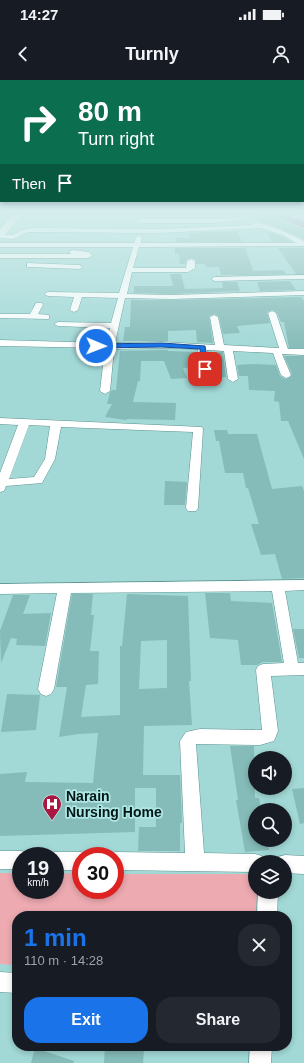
<!DOCTYPE html>
<meta charset="utf-8">
<style>
:root{--surface:#171b24;--page:#242831;--text:#f1f3f6;--muted:#9ea1a6;--accent:#1a73e8}
body{margin:0;font-family:Arial,sans-serif;background:var(--page);color:var(--text);height:100vh;display:flex;flex-direction:column;font-size:15px;white-space:nowrap}
*{box-sizing:border-box;margin:0}
p{font-size:13px;color:var(--muted)}
.icon{flex:none;width:22px;height:22px;fill:none;stroke:currentColor;stroke-width:2;stroke-linecap:round;stroke-linejoin:round}
.map{position:relative;flex:1;overflow:hidden}
.sheet{position:absolute;left:12px;top:831px;width:280px;height:140px;display:flex;flex-direction:column;background:var(--surface);border-radius:16px;box-shadow:0 2px 6px #0003}
.sheet>*{flex:none}
.top-card{position:absolute;left:0px;top:0px;width:304px;height:122px;box-shadow:0 2px 6px #0003;background:#0b6e4f;color:#fff;overflow:hidden}
.controls{position:absolute;left:248px;top:671px;display:grid;gap:8px}
.controls a{display:grid;place-items:center;width:44px;height:44px;border-radius:50%;background:var(--surface);box-shadow:0 2px 6px #0003;font-size:20px}
.speed{position:absolute;left:12px;top:767px;display:flex;gap:8px;font-size:20px;font-weight:700;text-align:center}
.speed>*{display:grid;place-content:center;width:52px;height:52px;border-radius:50%;background:var(--surface);box-shadow:0 2px 6px #0003;line-height:1}
.speed small{font-size:10px;font-weight:400}
.speed .limit{border:6px solid #d22;background:#fff;color:#111}
.pin{position:absolute;display:grid;place-items:center;width:34px;height:34px;color:#fff;margin:-17px;border-radius:8px;box-shadow:0 2px 6px #0006}
.me{position:absolute;width:44px;margin:-22px;rotate:91deg;stroke-linejoin:round;filter:drop-shadow(0 0 3px #0008)}
.turn{display:flex;align-items:center;gap:14px;height:84px;padding:0 12px;font-size:18px}
.turn .icon{width:52px;height:52px;stroke-width:2.5}
.turn b{display:block;font-size:28px;line-height:34px}
.then{display:flex;align-items:center;height:38px;padding:0 12px;background:#0003;gap:8px;font-size:15px}
.round{display:grid;place-items:center;flex:none;width:42px;height:42px;border-radius:16px;background:var(--page)}
.summary{display:flex;align-items:center;justify-content:space-between;height:68px;padding:0 12px}
h1{font-size:24px;font-weight:700;line-height:30px;color:var(--accent)}
.button{display:flex;gap:8px;margin-top:auto;padding:8px 12px}
.button a{flex:1;height:46px;border-radius:16px;background:var(--accent);color:#fff;font-size:16px;font-weight:700;line-height:46px;text-align:center}
.button a+a{background:var(--page);color:var(--text)}
.status{display:flex;justify-content:space-between;align-items:center;height:28px;padding:0 20px;background:var(--surface);direction:ltr}
.status svg{height:11px;fill:currentColor}
header{display:flex;justify-content:space-between;align-items:center;height:52px;padding:0 12px;background:var(--surface);font-size:18px;font-weight:700}
.map>svg:first-child{display:block}
</style>
<div class="status"><b>14:27</b><svg viewBox="0 0 49 12"><path d="M0 12V9h3v3zM5 12V6h3v6zM10 12V3h3v9zM15 12V0h3v12zM26 1h20v11H26zM47 4h2v5h-2z"/></svg></div>
<header><svg class="icon" aria-label="back" viewBox="0 0 24 24"><path d="M15 5l-7 7 7 7"/></svg>Turnly<svg class="icon" aria-label="person" viewBox="0 0 24 24"><circle cx="12" cy="8" r="4"/><path d="M4 21q1-7 8-7t8 7"/></svg></header>
<div class="map">
<svg width="304" height="983" viewBox="0 0 304 983">
<rect width="100%" height="100%" fill="#a2d9d7"/>
<path fill="#edaab1" d="M0 793H21V810H55V793L81 794V810H115V794H255V812H257L256 836H17V885L0 884Z"/>
<g fill="none" stroke-linecap="round" stroke-linejoin="round">
<path fill="#9a6db5" fill-rule="evenodd" d="M272 133H286L304 141V148L273 135Z"/>
</g>
<path fill="#85bbb8" fill-rule="evenodd" d="M264 133 304 150V159L279 148 249 137Z
M237 151 242 162H176V158H190L189 153Z
M266 151 282 156 291 162H273Z
M175 168H245L255 195H221L219 187H206L205 184H196V180L192 178 186 180 185 184H180L179 174H175Z
M278 168H304V194H296Z
M283 190 286 194 255 195 254 191Z
M170 194H181L185 209 223 208 222 202H237L240 211 171 214 134 213V206H173Z
M290 201 296 210 260 211 257 202Z
M301 217 304 221V268H289L284 242H281L277 233 273 230 267 232 270 243 237 246 240 253 223 254 219 237 215 234 209 236 213 263 197 262 196 250 168 251V261H123L125 247H130L131 220H171Z
M162 270H168V271L197 272 199 287 183 288 187 298 171 299 164 281H141L140 301H138L133 322 176 323 175 340 127 339 126 340 105 337 112 324H107L110 312 112 310H116L120 271Z
M209 272H223L226 297 214 298Z
M284 276H304V379L288 341H281L279 322 274 321 275 311 249 310 248 296H239L237 285 253 284 276 285 280 296 285 299 289 298 292 294Z
M214 350H227L228 354H257L272 409 302 406 304 411V498L282 499 275 474 261 475 251 444H259L248 408H246L243 393H225L219 361H216Z
M165 401 187 402 185 425H164Z
M205 513H230L231 521 272 523 282 582H263L257 585H241L238 560 210 558Z
M72 514H93L91 535H94L90 571H99L98 604 86 605 81 637 120 635V566H122L127 514 188 516 191 601H189L192 645 144 646 143 695H180L182 743H180V771H138L139 747H156V708H135V752L0 756V694L27 692 25 702 93 703 98 653 78 654 59 657 67 607H56ZM167 560V608L139 609 141 561Z
M13 515H30L23 534 51 533 45 566 16 565 17 559 11 558 1 583 0 551Z
M293 549H304V578H299Z
M7 614 40 615 36 650 1 652Z
M230 666H254L255 718H259L261 730H255V760H267L269 770 245 772 236 720H238Z
M304 708V743L300 744 292 709Z
M105 966 144 970 143 983H104Z
M35 968 74 981V983H31Z"/>
<g fill="none" stroke-linecap="round" stroke-linejoin="round">
<g stroke="#5e9390" stroke-width="1">
<path id="street" d="M304 133V137L294 138 291 136Z
M240 137 243 139 242 140 213 143H139L136 141 139 139H213Z
M252 143C264 141 292 155 304 161V166L139 167 133 188H186L187 181 191 179 195 181V188L188 192H132L127 214 171 215 304 211V215L171 219 125 218 115 263 162 262 215 265 210 237 214 235 218 237 224 265 279 268 268 233 272 231 276 233 288 269H304V275L282 274 291 295 289 297 286 298 281 295 273 273 233 271 238 299 233 302 228 299 224 271 207 270 212 300 207 303 202 300 198 269 162 268 114 269 110 311 105 314 100 311 105 268 0 266V260L106 263 110 248 58 246 54 244 58 242 111 243 118 218 82 217 78 230 74 232 70 230 74 217 48 216 44 214 48 212 119 213 133 167H0V163H134L136 157 139 155 142 157 141 163H296L283 155 260 148 158 153 32 152 25 153 14 159 0 158V154L13 155 21 150 32 148 158 149 251 145Z
M72 170 89 172 92 176 88 178H0V174H71L69 172Z
M27 183 79 185 83 187 79 189 30 187H27Z
M304 195V199L215 201 211 199 215 197Z
M36 223H42L43 225 38 234 49 235V239L0 238V234H30Z
M0 338 202 347 203 349 198 428 196 431H188L186 428 193 352 61 347 55 379 42 403 6 406 4 411 0 412V393L18 345 0 344ZM29 345 50 346 45 379 34 397 9 399Z
M304 500V510L285 511 298 583H304V595L271 596 278 651 274 661 260 665 196 664 204 773 255 774 262 776 264 782H255V792L115 790V776H108L115 772 185 773 180 661 186 652 200 649 262 650 256 590 258 586 263 584 284 583 272 511 71 513 54 609 51 614 46 616 41 614 38 609 57 513 0 514V504Z
M0 771H21L28 773 29 776H21V789H0Z
M55 772H81L88 776H81V790H55V776H48Z
M285 775 304 776V794L285 793V782H277L278 777Z
M258 812H278L277 836H257Z
M0 892 17 893V913L0 912Z
M250 966H272L271 983H249Z"/>
</g>
<g stroke="#5e9390" stroke-width="1">
<path id="secondary" d="M14 133H24L3 157 0 158V149Z"/>
</g>
<use href="#street" fill="#fff" fill-rule="evenodd"/>
<use href="#secondary" fill="#fff" fill-rule="evenodd"/>
</g>
<linearGradient id="sky" x2="0" y2="1"><stop stop-color="#8998d4"/><stop offset="0.49" stop-color="#d5eeed"/><stop offset="1" stop-color="#d5eeed" stop-opacity="0"/></linearGradient>
<rect width="304" height="270" fill="url(#sky)"/>
<path fill="#1a73e8" stroke="#114b97" d="M162 263 205 266 209 289 205 291 202 289 200 269 162 267 96 268 93 266 96 264Z"/>
<defs>
<g id="hospital-pin" transform="scale(1)"><path d="M0 17L-7.5 6A9.5 9.5 0 1 1 7.5 6Z" fill="#ac1742" stroke="#afe7e4"/><path d="M-5-5h3v3.5h4V-5h3V5h-3V1.5h-4V5h-3Z" fill="#fff"/></g>
</defs>
<g fill-rule="evenodd">
<use href="#hospital-pin" x="52" y="724"/>
</g>
<g text-anchor="middle" dominant-baseline="central" stroke-width="3.5" stroke-linejoin="round" paint-order="stroke">
<g font-size="14" font-weight="bold" fill="#021716" stroke="#afe7e4" text-anchor="start">
<text x="66" y="716">Narain<tspan x="66" dy="16">Nursing Home</tspan></text>
</g>
</g>
</svg>
<div class="controls">
<a><svg class="icon" aria-label="sound" viewBox="0 0 24 24"><path d="M4 9h4l5-4v14l-5-4H4zM17 9q2 3 0 6"/></svg></a>
<a><svg class="icon" aria-label="search" viewBox="0 0 24 24"><circle cx="10" cy="10" r="6"/><path d="M15 15l6 6"/></svg></a>
<a><svg class="icon" aria-label="layers" viewBox="0 0 24 24"><path d="M12 4l9 5-9 5-9-5zM3 14l9 5 9-5"/></svg></a>
</div>
<div class="speed"><div>19<small>km/h</small></div><div class="limit">30</div></div>
<div class="pin" style="left:205px;top:289px;background:#d93025"><svg class="icon" aria-label="arrive" viewBox="0 0 24 24"><path d="M6 21V4h12l-3 4 3 4H6"/></svg></div>
<svg class="me" style="left:96px;top:266px" viewBox="-20 -20 40 40"><circle r="17" fill="#1a73e8" stroke="#fff" stroke-width="3"/><path d="M0-11L8 9 0 5-8 9z" fill="#fff"/></svg>
<div class="top-card">
<div class="turn"><svg class="icon" aria-label="right" viewBox="0 0 24 24"><path d="M7 20v-9h11M14 6l5 5-5 5"/></svg><div><b>80 m</b>Turn right</div></div>
<div class="then">Then<svg class="icon" aria-label="arrive" viewBox="0 0 24 24"><path d="M6 21V4h12l-3 4 3 4H6"/></svg></div>
</div>
<section class="sheet">
<div class="summary"><div><h1>1 min</h1><p>110 m · 14:28</p></div><a class="round"><svg class="icon" aria-label="close" viewBox="0 0 24 24"><path d="M6 6l12 12M18 6L6 18"/></svg></a></div>
<div class="button"><a>Exit</a><a>Share</a></div>
</section>
</div>
